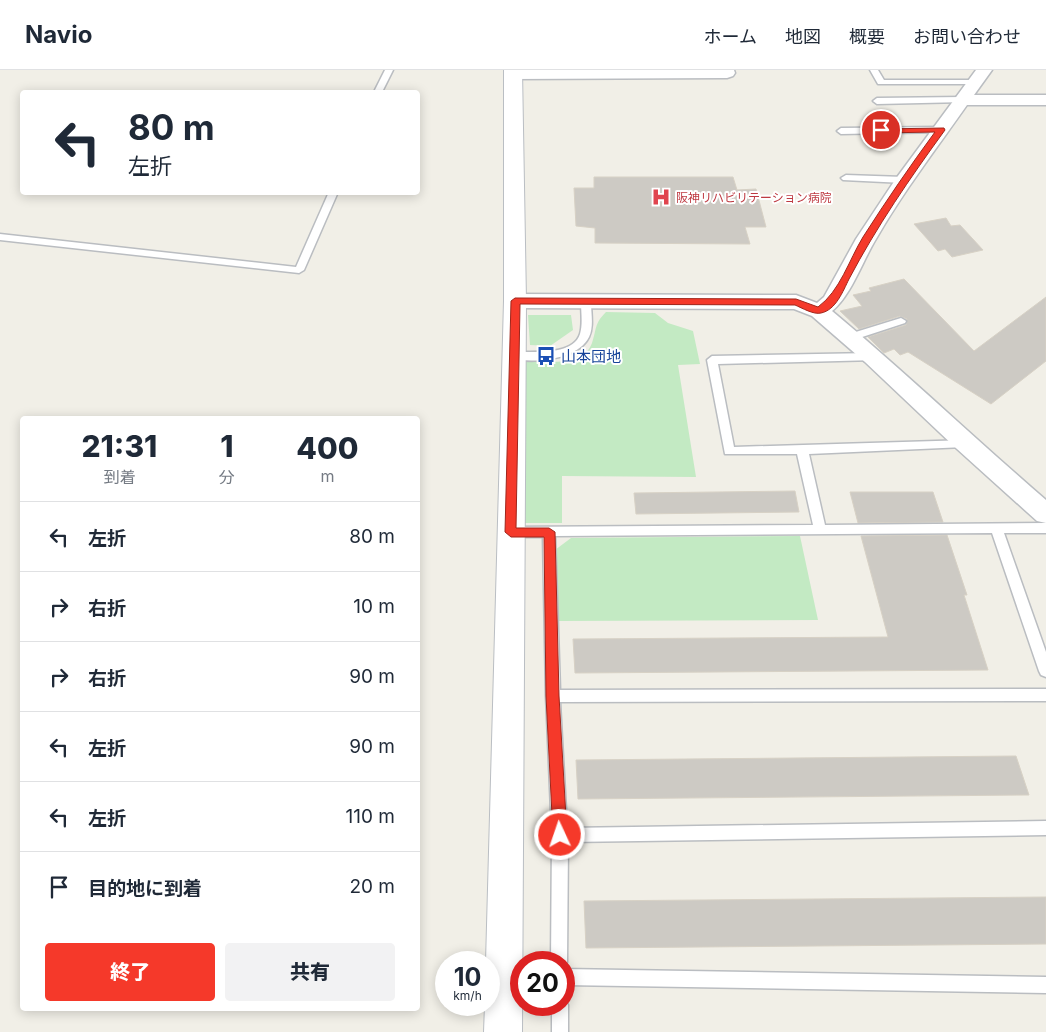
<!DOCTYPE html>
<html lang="ja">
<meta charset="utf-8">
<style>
:root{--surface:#fff;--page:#f2f2f3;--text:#1f2937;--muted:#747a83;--line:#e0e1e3;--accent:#f5392a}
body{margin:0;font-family:Inter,"Noto Sans JP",sans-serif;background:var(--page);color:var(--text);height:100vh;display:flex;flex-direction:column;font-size:19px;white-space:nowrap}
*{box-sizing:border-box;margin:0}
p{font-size:16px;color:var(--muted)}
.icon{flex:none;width:28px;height:28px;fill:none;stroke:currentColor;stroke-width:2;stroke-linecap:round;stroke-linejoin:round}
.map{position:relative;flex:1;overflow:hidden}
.sheet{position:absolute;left:20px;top:346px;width:400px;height:595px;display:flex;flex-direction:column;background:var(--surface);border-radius:5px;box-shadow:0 2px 12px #0003}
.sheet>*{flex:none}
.banner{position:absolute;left:20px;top:20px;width:400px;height:105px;border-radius:5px;box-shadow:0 2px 12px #0003;background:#fff;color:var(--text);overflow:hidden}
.speed{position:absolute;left:435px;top:881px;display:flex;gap:10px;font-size:25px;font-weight:700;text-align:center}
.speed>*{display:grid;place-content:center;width:65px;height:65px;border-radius:50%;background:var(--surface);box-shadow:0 2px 12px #0003;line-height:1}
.speed small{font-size:12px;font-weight:400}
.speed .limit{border:8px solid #d22;background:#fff;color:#111}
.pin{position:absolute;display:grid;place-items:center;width:42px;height:42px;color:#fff;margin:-21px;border:2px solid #fff;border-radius:50%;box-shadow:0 1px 5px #0007}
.me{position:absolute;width:55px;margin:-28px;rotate:357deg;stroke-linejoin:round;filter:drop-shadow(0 0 4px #0008)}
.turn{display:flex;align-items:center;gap:18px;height:105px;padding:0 25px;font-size:22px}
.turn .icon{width:65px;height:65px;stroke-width:2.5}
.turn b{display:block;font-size:35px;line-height:42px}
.eta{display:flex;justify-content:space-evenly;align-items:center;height:85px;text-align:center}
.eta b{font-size:30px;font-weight:800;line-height:35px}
.cta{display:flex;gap:10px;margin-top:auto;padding:10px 25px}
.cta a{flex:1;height:58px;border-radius:5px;background:var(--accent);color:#fff;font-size:20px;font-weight:800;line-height:58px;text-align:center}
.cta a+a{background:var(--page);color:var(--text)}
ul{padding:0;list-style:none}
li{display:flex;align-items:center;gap:15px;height:70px;padding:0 25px;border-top:1px solid var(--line)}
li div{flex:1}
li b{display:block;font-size:19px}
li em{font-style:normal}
header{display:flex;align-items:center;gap:30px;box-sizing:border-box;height:70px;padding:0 25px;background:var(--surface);border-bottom:1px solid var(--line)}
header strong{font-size:24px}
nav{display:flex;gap:28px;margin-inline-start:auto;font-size:18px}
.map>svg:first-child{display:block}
</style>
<header>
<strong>Navio</strong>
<nav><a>ホーム</a><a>地図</a><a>概要</a><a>お問い合わせ</a></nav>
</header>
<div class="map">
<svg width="1046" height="962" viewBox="0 0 1046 962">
<rect width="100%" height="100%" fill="#f1efe7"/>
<path fill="#c3eac3" d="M606 242 655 243 668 253 693 261 700 294 678 295 696 407 562 406V453H523L525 291C545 291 583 298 592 273 597 258 594 254 606 242Z
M528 245H571L573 260 550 276 530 275Z
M800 466 818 550 558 551 555 480 571 468Z"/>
<path fill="#cdcac4" stroke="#d7d1c5" d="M594 107H733L737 120 756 119 766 157H745L750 174 595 173V158L576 156 574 118H594Z
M946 148 951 156 960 155 983 180 952 187 945 179 938 181 914 154Z
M904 209 974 281 1046 227V291L991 334 908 282 900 285 894 279 884 283 868 267 906 255 907 249 900 246 859 259 840 241 862 236 853 225 871 221 869 218Z
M795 421 799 442 636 444 634 423Z
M850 422H933L943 452 858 453Z
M947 465 967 525H964L988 600 575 603 573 569 888 567 861 466Z
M1016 686 1029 725 578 729 576 690Z
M1046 827V874L586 878 584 831Z"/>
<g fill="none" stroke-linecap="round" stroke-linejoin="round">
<g stroke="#babdc1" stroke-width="3">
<path id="lane" d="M385 0H393L382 22H374Z
M870 0H878L884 10H976L980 12 976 14H878Z
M963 27 967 30 966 32 877 34 873 31 877 28Z
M941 57 945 60 944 62 841 64 837 61 841 58Z
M846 105 904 107 909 110 904 113 843 110 841 108Z
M329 122H338L304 200 299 203 0 170V164L296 197Z
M586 229 591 232C591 243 594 257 589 267 578 290 532 294 510 288L509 285C513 280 520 282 527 282 543 282 574 283 580 264 583 254 581 242 581 232Z
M901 248 906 251 905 253 850 271 845 267 846 265Z
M873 283 878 287 877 290 718 294 734 377 969 370 971 373 969 376 965 377 809 384 825 455 1046 453V463H1004L1046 582V607L1041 605 1039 601 992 463 555 466 560 620 1046 619V631L560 632 567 758 1046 751V765L568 772 567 892 564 898V892H551L552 765 546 626 543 467H511L507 465 505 462 507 459 511 457 813 455 797 384H725L707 290 712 286Z
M564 899 1046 907V923L564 915Z
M564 928 568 935V962H552V935H564Z"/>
</g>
<g stroke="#babdc1" stroke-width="3">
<path id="street" d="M734 0 735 3 733 6 727 8 513 9 507 7 505 4 509 0Z
M976 0H992L974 25H1046V35H967C936 79 903 122 876 169 863 190 851 226 832 241 905 302 974 368 1046 430V453L1037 451 957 379 865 292 812 246 794 239 515 238 508 236 505 231 508 226 515 224 796 225 817 233 824 227 856 169 895 110Z"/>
</g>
<g stroke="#babec3" stroke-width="2">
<path id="secondary" d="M504 0H522L526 231 522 962H484L485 935H489V892H486L504 231Z"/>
</g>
<use href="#lane" fill="#fff" fill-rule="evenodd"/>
<use href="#street" fill="#fff" fill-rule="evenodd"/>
<use href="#secondary" fill="#fff" fill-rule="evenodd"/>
</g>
<path fill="#f5392a" stroke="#9f251b" d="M944 58 945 60C910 108 877 156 849 209 843 221 836 240 821 243 814 245 802 238 795 235L520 234 516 458H549L555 462 559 626 567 765 565 770 560 772 555 770 553 765 546 626 544 467H511L505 462 511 231 515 228 796 229 818 237C840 221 849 190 863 167 886 131 910 96 935 62L881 63 877 60 878 59Z"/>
<defs>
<g id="hospital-bare" transform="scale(1.5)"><path d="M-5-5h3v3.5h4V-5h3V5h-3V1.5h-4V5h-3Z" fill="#e0444e" stroke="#fff" stroke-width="2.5" paint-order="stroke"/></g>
<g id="bus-bare" transform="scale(1.5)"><path d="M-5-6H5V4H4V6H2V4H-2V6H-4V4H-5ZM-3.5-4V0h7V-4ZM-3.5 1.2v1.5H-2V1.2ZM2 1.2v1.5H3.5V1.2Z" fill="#1a4fb4" stroke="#fff" stroke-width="2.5" paint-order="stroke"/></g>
</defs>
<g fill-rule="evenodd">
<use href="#hospital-bare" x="661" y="127"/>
<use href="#bus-bare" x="546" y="286"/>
</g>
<g text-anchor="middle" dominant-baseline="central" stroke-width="4" stroke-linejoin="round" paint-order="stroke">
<g font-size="12" fill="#be3a42" stroke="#fff" text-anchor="start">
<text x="676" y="127">阪神リハビリテーション病院</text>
</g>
<g font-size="15" fill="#164399" stroke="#fff" text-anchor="start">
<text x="561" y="286">山本団地</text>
</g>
</g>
</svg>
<div class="speed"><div>10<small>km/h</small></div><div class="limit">20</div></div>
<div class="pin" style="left:881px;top:60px;background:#d93025"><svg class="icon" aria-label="arrive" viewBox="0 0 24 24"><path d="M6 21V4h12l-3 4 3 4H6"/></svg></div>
<svg class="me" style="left:560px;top:765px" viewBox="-20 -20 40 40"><circle r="17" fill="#f5392a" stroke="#fff" stroke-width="3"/><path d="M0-11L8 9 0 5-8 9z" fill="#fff"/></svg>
<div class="banner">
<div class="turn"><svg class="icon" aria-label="left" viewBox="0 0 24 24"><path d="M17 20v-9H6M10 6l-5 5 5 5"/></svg><div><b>80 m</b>左折</div></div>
</div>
<section class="sheet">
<div class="eta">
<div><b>21:31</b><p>到着</p></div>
<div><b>1</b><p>分</p></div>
<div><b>400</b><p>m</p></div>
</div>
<ul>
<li><svg class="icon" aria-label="left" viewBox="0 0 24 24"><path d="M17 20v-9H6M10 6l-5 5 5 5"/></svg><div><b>左折</b></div><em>80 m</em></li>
<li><svg class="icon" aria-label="right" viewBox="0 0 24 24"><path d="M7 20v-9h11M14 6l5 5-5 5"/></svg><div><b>右折</b></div><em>10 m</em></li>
<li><svg class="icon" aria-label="right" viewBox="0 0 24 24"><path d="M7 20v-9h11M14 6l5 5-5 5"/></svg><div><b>右折</b></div><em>90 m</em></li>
<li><svg class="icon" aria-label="left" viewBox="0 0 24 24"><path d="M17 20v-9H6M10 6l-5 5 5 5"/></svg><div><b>左折</b></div><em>90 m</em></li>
<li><svg class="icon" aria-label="left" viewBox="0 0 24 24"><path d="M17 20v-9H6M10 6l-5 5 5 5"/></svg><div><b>左折</b></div><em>110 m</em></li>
<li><svg class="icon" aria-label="arrive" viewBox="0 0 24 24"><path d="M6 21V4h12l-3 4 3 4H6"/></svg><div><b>目的地に到着</b></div><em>20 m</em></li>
</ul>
<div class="cta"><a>終了</a><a>共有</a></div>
</section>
</div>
